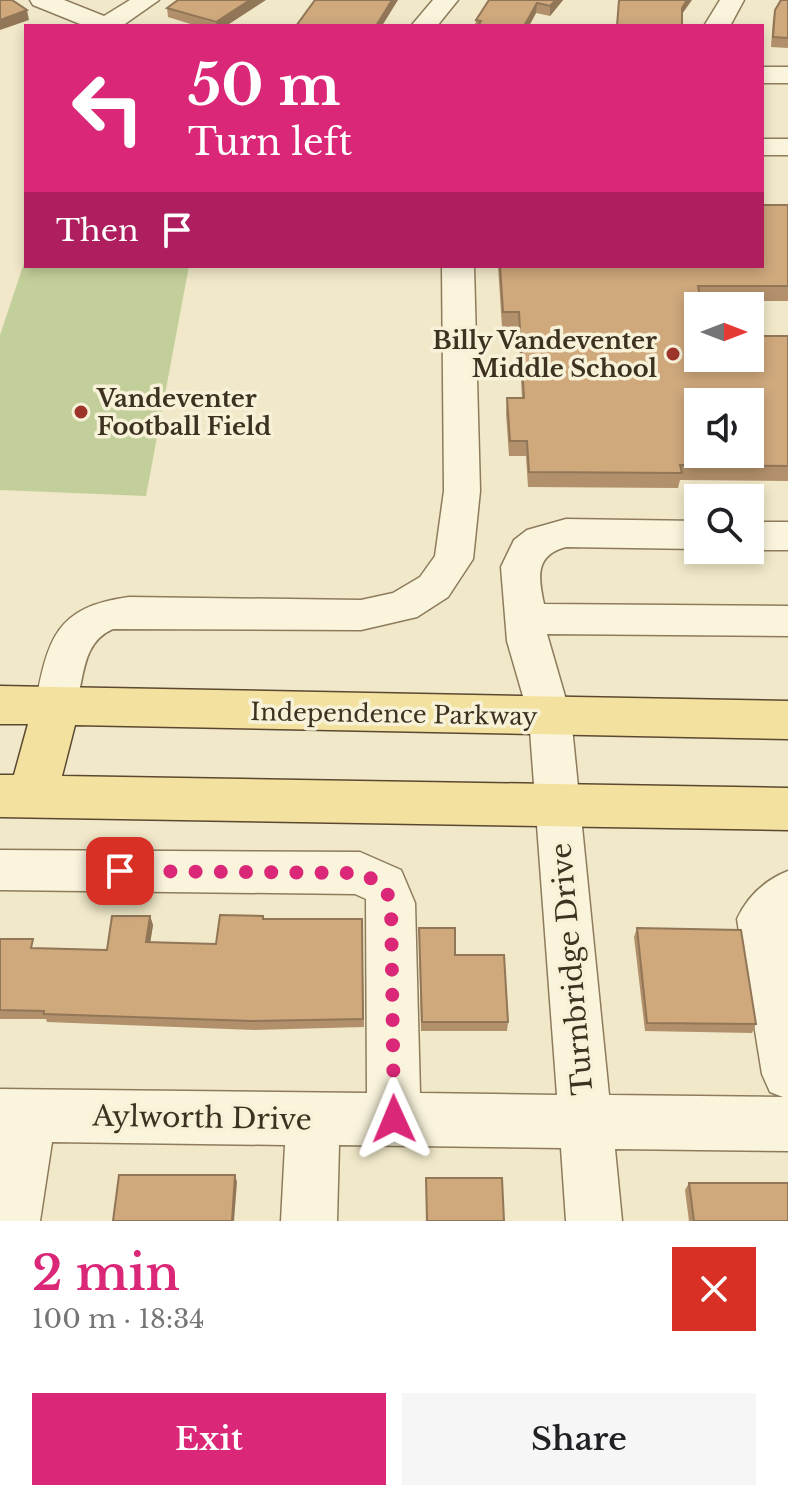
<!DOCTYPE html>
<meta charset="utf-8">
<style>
:root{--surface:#fff;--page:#f6f6f6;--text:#202124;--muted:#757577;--accent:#db2777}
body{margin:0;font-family:"Libre Baskerville",serif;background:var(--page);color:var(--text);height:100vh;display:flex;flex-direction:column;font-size:30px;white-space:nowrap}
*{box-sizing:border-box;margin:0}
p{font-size:26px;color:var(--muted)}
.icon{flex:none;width:44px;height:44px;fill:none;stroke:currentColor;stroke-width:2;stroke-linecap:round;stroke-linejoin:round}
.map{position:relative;height:1221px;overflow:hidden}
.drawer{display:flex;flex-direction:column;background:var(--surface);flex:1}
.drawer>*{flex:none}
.banner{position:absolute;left:24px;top:24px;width:740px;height:244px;border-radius:0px;box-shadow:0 4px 12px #0003;background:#db2777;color:#fff;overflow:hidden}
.needle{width:52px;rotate:90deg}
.fabs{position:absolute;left:684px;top:292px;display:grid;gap:16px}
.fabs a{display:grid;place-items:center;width:80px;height:80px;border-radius:0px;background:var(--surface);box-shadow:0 4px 12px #0003;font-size:40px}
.pin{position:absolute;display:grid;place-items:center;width:68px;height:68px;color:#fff;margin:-34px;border-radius:16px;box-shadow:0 4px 12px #0006}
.me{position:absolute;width:88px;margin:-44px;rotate:359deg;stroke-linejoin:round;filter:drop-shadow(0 0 6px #0008)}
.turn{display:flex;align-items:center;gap:28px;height:168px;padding:0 32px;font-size:36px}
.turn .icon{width:104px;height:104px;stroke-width:2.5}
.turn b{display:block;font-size:56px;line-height:68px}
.then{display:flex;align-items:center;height:76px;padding:0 32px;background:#0003;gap:16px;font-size:30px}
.round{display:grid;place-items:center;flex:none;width:84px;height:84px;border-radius:0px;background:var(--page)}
.overview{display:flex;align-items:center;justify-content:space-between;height:136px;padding:0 32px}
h1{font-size:48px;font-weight:600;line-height:60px;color:var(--accent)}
.button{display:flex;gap:16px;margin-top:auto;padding:16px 32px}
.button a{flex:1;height:92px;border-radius:0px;background:var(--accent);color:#fff;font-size:32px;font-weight:600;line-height:92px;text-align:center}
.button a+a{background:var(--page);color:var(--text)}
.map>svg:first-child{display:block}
</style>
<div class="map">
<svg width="788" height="1221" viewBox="0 0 788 1221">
<rect width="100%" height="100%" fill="#f0e8c8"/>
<path fill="#c3cf9b" d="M26 257V266H189L146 496 0 490V335Z"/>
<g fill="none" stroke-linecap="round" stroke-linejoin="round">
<g stroke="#8d7b5c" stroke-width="3">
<path id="minor" d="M30 0H64L104 16 130 0H159L122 26H85L33 5Z
M433 0H458L437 26H411Z
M720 0H744L730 26H704Z
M762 67H788V83H762Z
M762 139H788V155H762Z
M442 266H474L480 491 473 559 448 597 417 617 361 630 113 629C77 644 86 689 71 718L56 723 41 718 35 706C48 639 55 607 129 597L361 600 393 593 420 577 435 556 444 491Z
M566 519 698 521V549L566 547C535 555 538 577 544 604L788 606V636L547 634 571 717 609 1095 783 1097 770 1092 762 1074 737 919C747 897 765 880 788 871V1151L615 1149 622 1221H566L561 1148 339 1145 337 1221H281L285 1145 52 1142 40 1221H0V1089L367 1093 366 899 355 894 0 890V850L360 852 401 870 415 903 420 1093 557 1095 529 717 507 641 501 567 514 540 527 530Z
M750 522H788V550H750Z"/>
</g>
<g stroke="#5b4830" stroke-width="3">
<path id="major" d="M0 686 788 701V739L75 725 62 776 788 788V830L0 817V775H14L28 724H0Z"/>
</g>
<use href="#minor" fill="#faf4dc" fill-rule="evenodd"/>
<use href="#major" fill="#f3e29f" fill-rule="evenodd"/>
</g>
<path fill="#b2906b" d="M489 0H563L550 16 536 13 529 26H475L476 20Z
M788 0V48L771 47 773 19 775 10Z
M167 8 226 26H197L168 17Z
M788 205V301H701L698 358 788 336V481L680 480 678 488 528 487 526 456H509L506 413 507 398H522L518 327H502L498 266H762Z
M150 916 153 925 150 942 216 944 263 919H362L364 1027 254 1030 47 1022 46 1019H0V939L37 949 107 950Z
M637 928 756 1024 752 1033 645 1031 634 937Z
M419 937 455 955 508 1022 507 1031H421Z
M689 1183 788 1221H689L685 1190Z"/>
<path fill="#917657" d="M250 0H266L226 26H217L216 22Z
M392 0H398L382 26H376Z
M556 0H563L550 16V6Z
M687 0H692L680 17 682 8Z
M537 3 536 13 529 26H524Z
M27 10 29 20 0 30V20Z
M150 916 153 925 149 951 146 942Z
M235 1175 237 1182 234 1221H232Z"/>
<path fill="#cfa87c" stroke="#917657" stroke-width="2" fill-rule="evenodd" d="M0 0H12L27 10 0 20Z
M178 0H250L216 22 167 8Z
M315 0H392L376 26H296Z
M489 0H556L550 6 537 3 524 26H478L481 21 476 20Z
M619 0H687L682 8V26H617Z
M781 0H788V38L773 37 775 10Z
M762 205H788V286H698L702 306H698V358H750V336H788V466L680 465 682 473 529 472 527 441H510L507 398H524L519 312H503L500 266H762ZM698 402H750V454H698Z
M220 915 263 916V919H362L363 1019 252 1021 44 1014V1011L0 1010V939H33L31 948 107 950 112 916H150L146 942 216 944Z
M419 928H455V955H504L508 1022H422Z
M637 928 741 930 756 1024 647 1023Z
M119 1175H235L232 1221H113Z
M426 1178H502L504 1221H427Z
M689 1183H788V1221H694Z"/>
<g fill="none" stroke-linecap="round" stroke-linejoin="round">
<path stroke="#db2777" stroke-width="14" stroke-dasharray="0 25.2" d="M120 871 360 873 384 885 391 903 394 1119"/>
</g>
<g fill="#9e352a" stroke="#f7f1d8" stroke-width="3">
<circle cx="673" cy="354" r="8"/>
<circle cx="81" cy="412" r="8"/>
</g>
<g text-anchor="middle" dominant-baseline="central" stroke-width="7" stroke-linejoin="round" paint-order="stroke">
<g font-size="24" font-weight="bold" fill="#3d3120" stroke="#f7f1d8" text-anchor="end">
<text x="657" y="340">Billy Vandeventer<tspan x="657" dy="28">Middle School</tspan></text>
<text x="97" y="398" text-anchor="start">Vandeventer<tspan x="97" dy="28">Football Field</tspan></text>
</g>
<g font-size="24" fill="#3d3120" stroke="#f7f1d8">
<text transform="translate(394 714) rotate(1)">Independence Parkway</text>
</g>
<g font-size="28" fill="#3d3120" stroke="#f7f1d8">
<text transform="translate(572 969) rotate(-95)">Turnbridge Drive</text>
<text transform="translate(202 1118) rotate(1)">Aylworth Drive</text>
</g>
</g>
</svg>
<div class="fabs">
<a><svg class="needle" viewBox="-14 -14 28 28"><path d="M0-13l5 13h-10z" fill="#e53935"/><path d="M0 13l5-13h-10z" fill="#757577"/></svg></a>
<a><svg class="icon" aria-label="sound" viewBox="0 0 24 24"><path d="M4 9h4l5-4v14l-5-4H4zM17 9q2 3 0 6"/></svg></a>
<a><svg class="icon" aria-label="search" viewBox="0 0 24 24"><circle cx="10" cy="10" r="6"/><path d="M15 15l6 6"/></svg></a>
</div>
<div class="pin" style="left:120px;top:871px;background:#d93025"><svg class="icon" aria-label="arrive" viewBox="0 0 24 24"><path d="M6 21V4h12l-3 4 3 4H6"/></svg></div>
<svg class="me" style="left:394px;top:1119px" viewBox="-20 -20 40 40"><path d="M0-17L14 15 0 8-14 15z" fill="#db2777" stroke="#fff" stroke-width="4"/></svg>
<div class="banner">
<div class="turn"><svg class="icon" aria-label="left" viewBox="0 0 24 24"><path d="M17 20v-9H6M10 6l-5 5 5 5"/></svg><div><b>50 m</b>Turn left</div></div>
<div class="then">Then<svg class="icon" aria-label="arrive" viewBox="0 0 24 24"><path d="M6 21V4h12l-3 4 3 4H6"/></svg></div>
</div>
</div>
<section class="drawer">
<div class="overview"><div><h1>2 min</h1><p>100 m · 18:34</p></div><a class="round" style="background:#d93025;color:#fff"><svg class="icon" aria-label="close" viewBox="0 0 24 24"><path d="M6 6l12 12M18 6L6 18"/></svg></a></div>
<div class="button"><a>Exit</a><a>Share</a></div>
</section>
